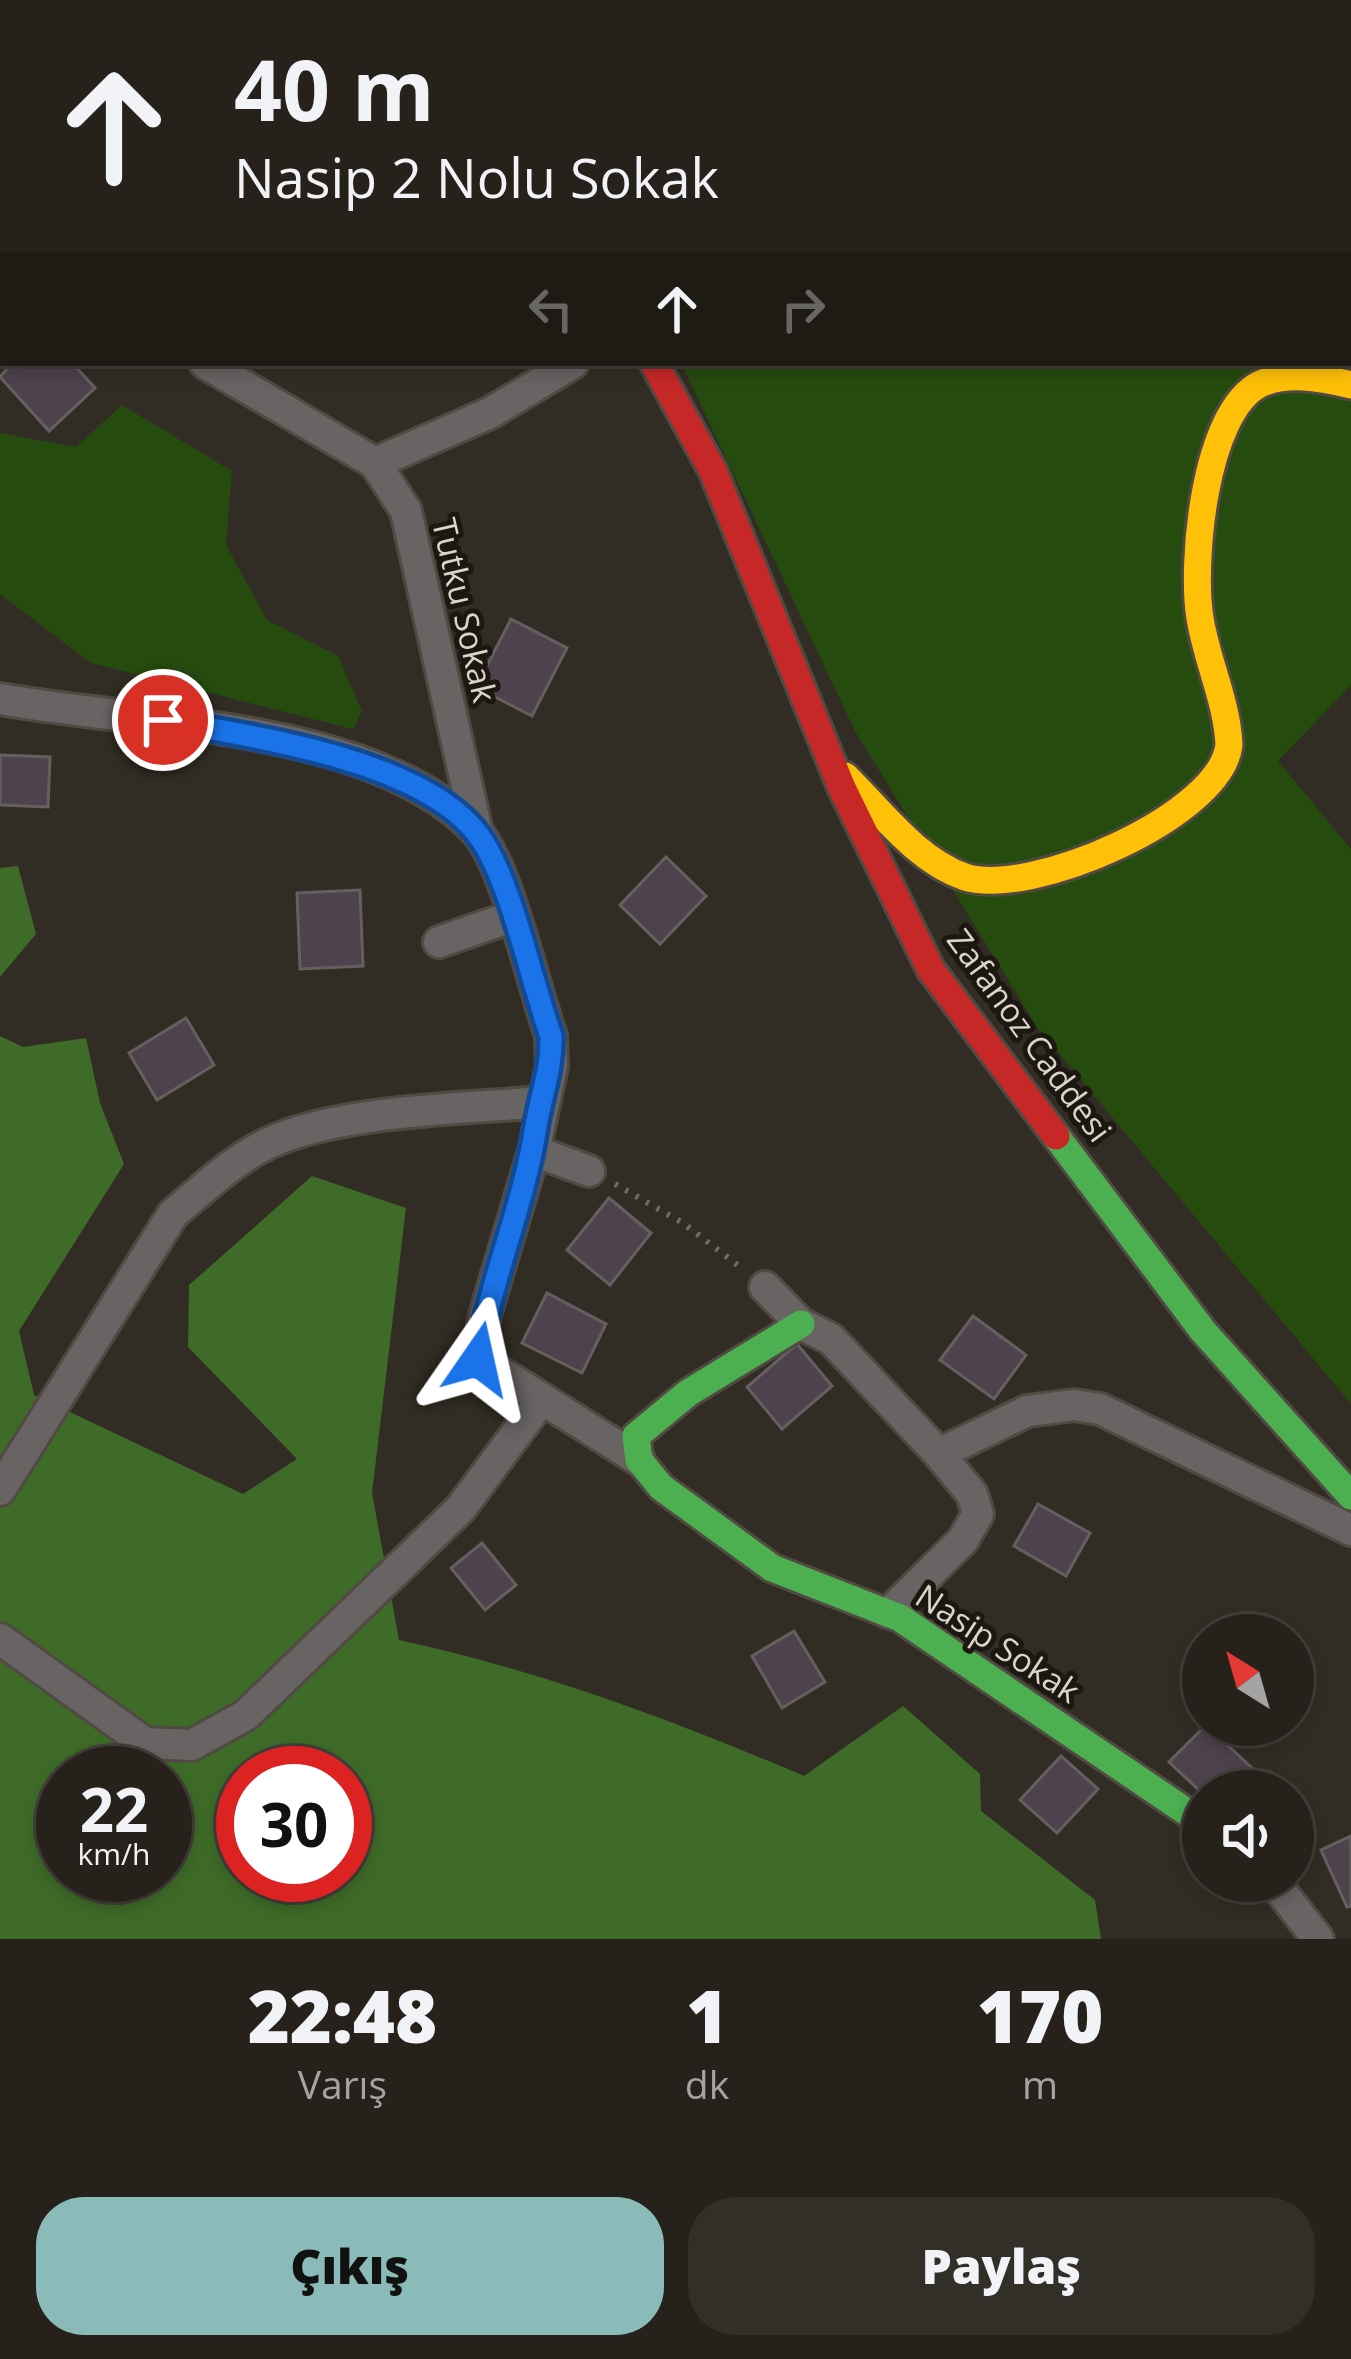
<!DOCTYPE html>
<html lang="tr">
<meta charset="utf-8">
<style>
:root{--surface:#26221b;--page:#322f28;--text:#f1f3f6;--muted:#a4a4a3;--line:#423f3a;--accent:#8bbbb9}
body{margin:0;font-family:"Open Sans",sans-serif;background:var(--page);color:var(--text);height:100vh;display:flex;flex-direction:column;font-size:45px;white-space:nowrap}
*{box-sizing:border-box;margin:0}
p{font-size:39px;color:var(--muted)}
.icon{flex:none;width:66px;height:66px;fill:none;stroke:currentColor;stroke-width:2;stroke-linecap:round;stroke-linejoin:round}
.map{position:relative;height:1939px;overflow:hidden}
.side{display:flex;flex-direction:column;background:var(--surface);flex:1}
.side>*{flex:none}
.guide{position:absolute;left:0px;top:0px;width:1353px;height:366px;box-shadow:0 6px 18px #0003,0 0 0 3px var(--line);background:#26221b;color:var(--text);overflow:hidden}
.needle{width:78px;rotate:323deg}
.controls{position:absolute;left:1182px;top:1614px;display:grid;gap:24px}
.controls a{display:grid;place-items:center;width:132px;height:132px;border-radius:50%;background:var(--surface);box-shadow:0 6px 18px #0003,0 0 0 3px var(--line);font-size:60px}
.speed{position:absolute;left:36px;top:1746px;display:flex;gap:24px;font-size:60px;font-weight:700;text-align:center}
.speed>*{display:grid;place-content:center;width:156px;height:156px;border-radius:50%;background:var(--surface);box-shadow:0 6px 18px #0003,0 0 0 3px var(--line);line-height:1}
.speed small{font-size:30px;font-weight:400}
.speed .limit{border:18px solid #d22;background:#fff;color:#111}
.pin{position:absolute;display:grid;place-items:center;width:102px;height:102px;color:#fff;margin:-51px;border:6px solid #fff;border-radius:50%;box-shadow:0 3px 12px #0007}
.me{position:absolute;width:132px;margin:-66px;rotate:11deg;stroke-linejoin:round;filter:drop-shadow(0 0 9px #0008)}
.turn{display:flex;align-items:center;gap:42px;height:252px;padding:0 36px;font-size:54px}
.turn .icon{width:156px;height:156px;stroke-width:2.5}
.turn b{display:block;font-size:84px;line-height:102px}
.lanes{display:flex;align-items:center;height:114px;padding:0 36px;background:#0003;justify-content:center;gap:60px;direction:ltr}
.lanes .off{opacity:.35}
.eta{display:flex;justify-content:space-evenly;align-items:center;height:204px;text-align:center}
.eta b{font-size:72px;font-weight:800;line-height:84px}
.primary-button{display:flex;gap:24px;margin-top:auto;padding:24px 36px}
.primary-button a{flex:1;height:138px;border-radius:48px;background:var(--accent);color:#111;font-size:48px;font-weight:800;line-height:138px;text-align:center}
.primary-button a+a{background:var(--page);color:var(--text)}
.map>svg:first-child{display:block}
</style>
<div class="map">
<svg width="1351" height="1939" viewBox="0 0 1351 1939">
<rect width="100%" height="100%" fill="#322d24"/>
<path fill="#264b0f" d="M488 0H1060L1062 3H490Z
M1155 0H1351V685L1278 761 1351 849V1404L1037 1027 855 731 681 363H1350V3Z
M122 405 232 471 226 545 267 620 338 656 362 711 353 729 91 663 0 594V433L76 447Z"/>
<path fill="#3e6b28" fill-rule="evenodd" d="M18 866 36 934 0 977V868Z
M0 1036 23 1047 86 1038 100 1103 124 1164 19 1331 34 1395 243 1494 297 1459 188 1347 189 1285 312 1176 406 1208 372 1493 399 1640C538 1670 673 1720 804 1776L903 1706 980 1774 981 1811 1095 1900 1101 1939H0ZM63 1773H165V1875H63ZM243 1773H345V1875H243Z"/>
<path fill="#4e424c" stroke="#65605f" stroke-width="3" d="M12 363H72L95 388 49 431 0 377Z
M511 619 567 648 532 716 476 687Z
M0 755 50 757 48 807 0 805Z
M666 857 706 896 660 944 620 905Z
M360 890 363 966 300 969 297 893Z
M186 1018 214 1065 157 1100 129 1053Z
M609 1198 651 1233 610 1285 567 1250Z
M547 1293 606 1324 582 1373 522 1343Z
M973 1316 1026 1355 994 1399 940 1360Z
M797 1344 832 1386 782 1429 747 1387Z
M1038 1504 1090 1533 1066 1576 1014 1546Z
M482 1543 516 1585 485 1610 451 1568Z
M794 1631 825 1682 782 1708 752 1656Z
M1206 1725 1251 1767 1229 1791 1203 1794 1169 1762Z
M1061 1756 1098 1789 1057 1833 1020 1800Z
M1351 1836V1906L1347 1907 1321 1850Z"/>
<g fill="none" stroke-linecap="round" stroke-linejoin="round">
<g stroke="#504a43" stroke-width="36">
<path id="street" d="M0 240 3 241
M205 363 375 463 406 511 477 832
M375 463 490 413 573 363
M0 699C138 724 374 723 476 831 506 863 534 988 551 1036L552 1066 534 1151 589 1171
M439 942 511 917
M534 1151 484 1318 479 1359 639 1460
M765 1287 801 1324 831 1339 939 1454 1027 1411 1074 1405 1100 1409 1351 1530
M0 1490 173 1214C203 1189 234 1159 269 1143 339 1110 463 1109 542 1102
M889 1613 963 1540 978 1514 972 1494 939 1454
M0 1639 145 1743 192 1745 246 1715 461 1508 542 1399
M1273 1881 1318 1939"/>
</g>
<g stroke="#504a43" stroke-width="33">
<path id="fast" d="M443 0 445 3
M1056 1136 1203 1331 1351 1496
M801 1324 688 1393 636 1436 639 1460 661 1487 772 1568 900 1618 1203 1823"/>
</g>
<g stroke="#504a43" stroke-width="33">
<path id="slow" d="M845 776C881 811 916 860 965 877 1030 898 1221 816 1229 745 1227 701 1207 662 1200 618 1191 564 1204 412 1260 384 1287 371 1323 378 1351 385"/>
</g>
<g stroke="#504a43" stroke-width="33">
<path id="jam" d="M654 363 713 471 842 788 931 970 1056 1136"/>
</g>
<path stroke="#6f6b69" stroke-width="6" stroke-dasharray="3 9" stroke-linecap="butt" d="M615 1184 683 1223 744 1270"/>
<use href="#street" stroke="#686463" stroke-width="30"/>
<use href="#fast" stroke="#4caf50" stroke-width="27"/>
<use href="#slow" stroke="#ffc107" stroke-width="27"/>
<use href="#jam" stroke="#c62828" stroke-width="27"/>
</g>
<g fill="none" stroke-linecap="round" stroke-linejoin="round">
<g stroke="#114b97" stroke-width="30">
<path id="route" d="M163 720C251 737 423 759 479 836 511 880 531 981 551 1036 552 1069 541 1095 536 1126 524 1206 490 1280 478 1359"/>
</g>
<use href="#route" stroke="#1a73e8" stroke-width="21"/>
</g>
<g text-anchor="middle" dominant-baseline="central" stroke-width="10" stroke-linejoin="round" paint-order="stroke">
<g font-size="33" fill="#dbd4cb" stroke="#1c1710">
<text transform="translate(465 610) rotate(77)">Tutku Sokak</text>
<text transform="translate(1030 1035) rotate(54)">Zafanoz Caddesi</text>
<text transform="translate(998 1643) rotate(33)">Nasip Sokak</text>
</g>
</g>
</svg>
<div class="controls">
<a><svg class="needle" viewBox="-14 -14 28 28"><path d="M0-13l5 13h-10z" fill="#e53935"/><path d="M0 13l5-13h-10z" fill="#a4a4a3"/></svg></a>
<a><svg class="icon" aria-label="sound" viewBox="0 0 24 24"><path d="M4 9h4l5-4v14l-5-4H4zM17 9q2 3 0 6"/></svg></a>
</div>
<div class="speed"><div>22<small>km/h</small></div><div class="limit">30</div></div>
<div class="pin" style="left:163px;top:720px;background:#d93025"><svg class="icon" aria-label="arrive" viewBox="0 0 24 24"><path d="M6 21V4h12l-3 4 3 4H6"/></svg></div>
<svg class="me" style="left:478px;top:1359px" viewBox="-20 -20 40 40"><path d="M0-17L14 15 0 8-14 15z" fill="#1a73e8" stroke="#fff" stroke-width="4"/></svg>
<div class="guide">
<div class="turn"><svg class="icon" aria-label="ahead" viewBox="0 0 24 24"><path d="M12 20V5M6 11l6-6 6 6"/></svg><div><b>40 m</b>Nasip 2 Nolu Sokak</div></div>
<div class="lanes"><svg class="icon off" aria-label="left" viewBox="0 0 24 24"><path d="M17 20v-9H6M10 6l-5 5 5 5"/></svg><svg class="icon" aria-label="ahead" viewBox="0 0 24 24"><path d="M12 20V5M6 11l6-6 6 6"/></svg><svg class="icon off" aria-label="right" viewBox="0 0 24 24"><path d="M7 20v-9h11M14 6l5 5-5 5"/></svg></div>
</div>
</div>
<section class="side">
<div class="eta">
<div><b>22:48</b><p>Varış</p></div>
<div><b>1</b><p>dk</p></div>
<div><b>170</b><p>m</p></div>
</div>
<div class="primary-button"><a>Çıkış</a><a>Paylaş</a></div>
</section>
